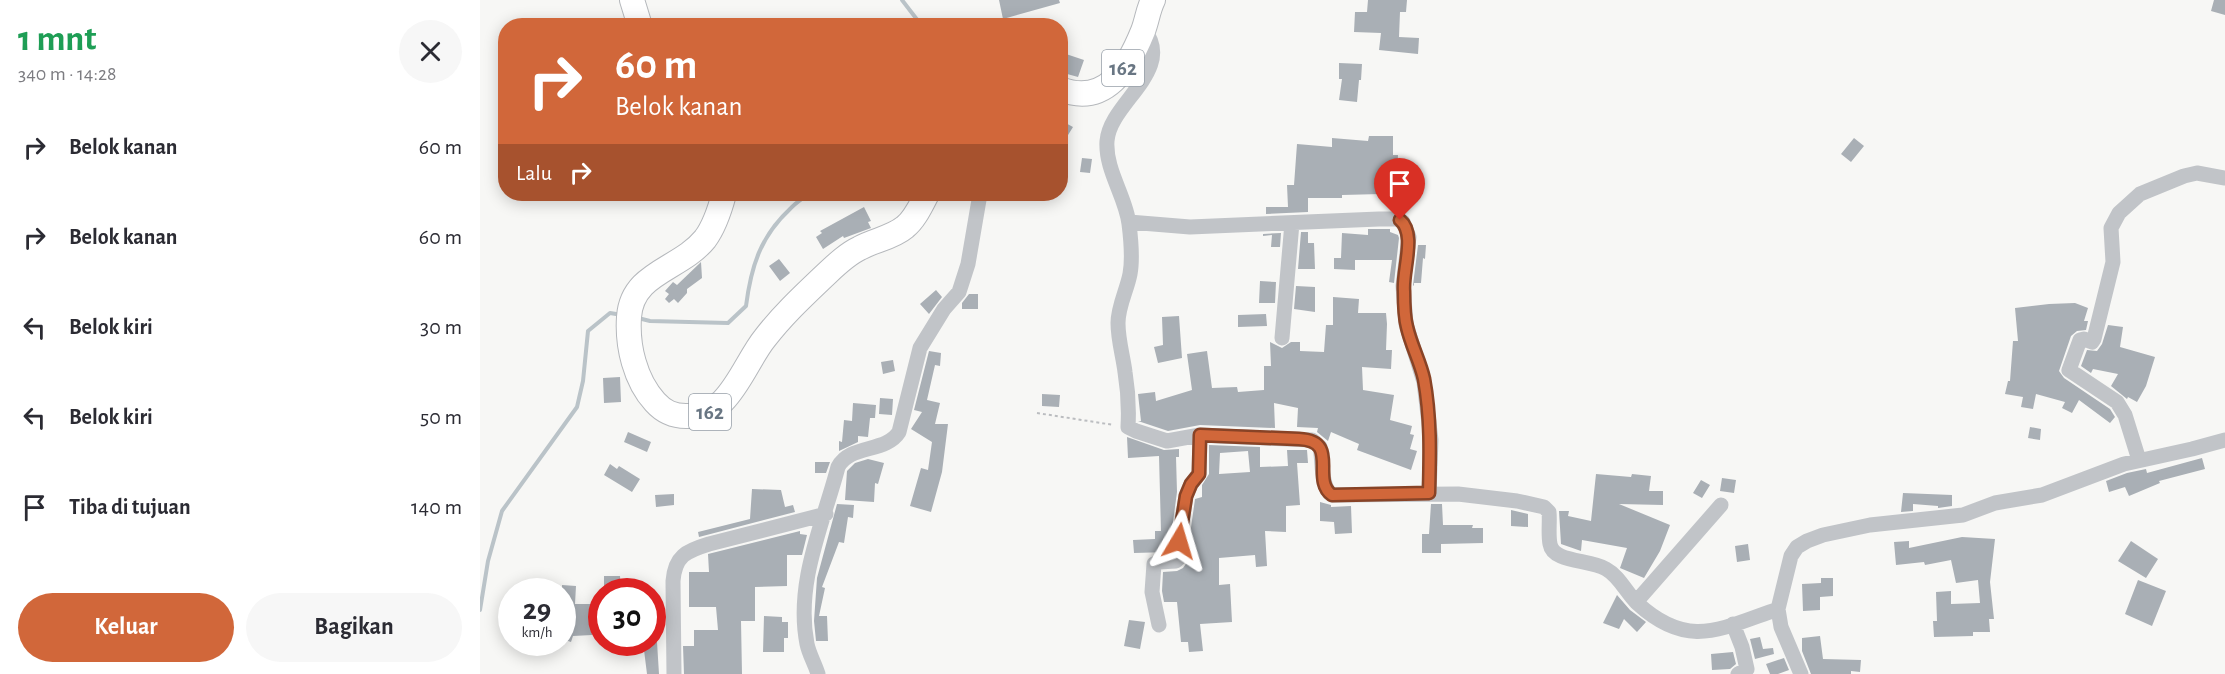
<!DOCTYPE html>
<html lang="id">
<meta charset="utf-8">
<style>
:root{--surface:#fff;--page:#f7f7f7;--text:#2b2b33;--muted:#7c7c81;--accent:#d1673a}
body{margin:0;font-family:"Alegreya Sans",sans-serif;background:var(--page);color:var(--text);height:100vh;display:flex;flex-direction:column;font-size:22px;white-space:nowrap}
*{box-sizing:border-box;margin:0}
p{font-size:20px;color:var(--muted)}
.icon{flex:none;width:33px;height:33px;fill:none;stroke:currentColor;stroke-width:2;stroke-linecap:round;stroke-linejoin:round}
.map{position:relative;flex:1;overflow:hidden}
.panel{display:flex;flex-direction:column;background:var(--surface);width:480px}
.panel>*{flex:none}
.guide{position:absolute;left:18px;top:18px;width:570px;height:183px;border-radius:24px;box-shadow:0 3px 15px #0003;background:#d1673a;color:#fff;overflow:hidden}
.speed{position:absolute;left:18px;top:578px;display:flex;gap:12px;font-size:30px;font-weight:700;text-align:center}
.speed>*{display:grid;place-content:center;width:78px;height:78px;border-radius:50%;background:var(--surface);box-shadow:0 3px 15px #0003;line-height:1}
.speed small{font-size:15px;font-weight:400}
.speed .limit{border:9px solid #d22;background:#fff;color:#111}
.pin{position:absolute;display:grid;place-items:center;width:51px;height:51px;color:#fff;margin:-62px -26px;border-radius:50% 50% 50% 0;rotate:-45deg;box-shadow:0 0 6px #0007}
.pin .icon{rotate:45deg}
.me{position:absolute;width:66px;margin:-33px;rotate:7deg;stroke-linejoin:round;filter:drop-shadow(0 0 4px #0008)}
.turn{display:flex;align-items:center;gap:21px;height:126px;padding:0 18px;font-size:27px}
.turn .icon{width:78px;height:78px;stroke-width:2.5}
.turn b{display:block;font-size:42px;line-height:51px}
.then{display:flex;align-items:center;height:57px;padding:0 18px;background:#0003;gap:12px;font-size:22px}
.round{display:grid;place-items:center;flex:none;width:63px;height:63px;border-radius:32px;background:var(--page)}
.summary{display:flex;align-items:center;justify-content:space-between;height:102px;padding:0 18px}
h1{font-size:36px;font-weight:700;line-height:45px;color:#1e9e55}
.action{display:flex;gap:12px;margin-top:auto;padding:12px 18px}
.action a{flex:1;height:69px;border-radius:36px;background:var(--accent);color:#fff;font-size:24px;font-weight:700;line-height:69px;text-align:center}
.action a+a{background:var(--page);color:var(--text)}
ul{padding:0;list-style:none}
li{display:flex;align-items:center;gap:18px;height:90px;padding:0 18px}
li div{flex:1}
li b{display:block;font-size:22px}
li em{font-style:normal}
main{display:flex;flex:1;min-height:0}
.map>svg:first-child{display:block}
</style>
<main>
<section class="panel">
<div class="summary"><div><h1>1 mnt</h1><p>340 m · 14:28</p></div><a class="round"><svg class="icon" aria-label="close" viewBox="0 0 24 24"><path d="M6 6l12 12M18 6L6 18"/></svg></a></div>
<ul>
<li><svg class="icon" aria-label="right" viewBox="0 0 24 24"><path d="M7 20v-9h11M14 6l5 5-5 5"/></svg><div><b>Belok kanan</b></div><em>60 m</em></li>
<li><svg class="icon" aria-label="right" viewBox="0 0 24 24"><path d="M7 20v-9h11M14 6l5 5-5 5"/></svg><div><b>Belok kanan</b></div><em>60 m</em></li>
<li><svg class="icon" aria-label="left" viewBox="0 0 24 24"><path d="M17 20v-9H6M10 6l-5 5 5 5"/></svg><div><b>Belok kiri</b></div><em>30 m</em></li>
<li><svg class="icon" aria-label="left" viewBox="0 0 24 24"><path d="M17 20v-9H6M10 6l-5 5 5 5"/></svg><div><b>Belok kiri</b></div><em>50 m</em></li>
<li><svg class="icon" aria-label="arrive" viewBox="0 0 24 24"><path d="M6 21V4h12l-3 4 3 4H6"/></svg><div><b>Tiba di tujuan</b></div><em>140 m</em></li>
</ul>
<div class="action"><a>Keluar</a><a>Bagikan</a></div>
</section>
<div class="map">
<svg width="1745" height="674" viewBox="0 0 1745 674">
<rect width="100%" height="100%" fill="#f7f7f5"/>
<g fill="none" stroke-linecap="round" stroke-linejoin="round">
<path stroke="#bac3c8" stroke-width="4" d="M422 0 442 26
M158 318 170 321 248 323 266 306C271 267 280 237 310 209 315 203 322 199 328 194
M0 610 8 561 22 511 97 407 103 381 108 331 130 313 142 315"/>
</g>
<path fill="#a9afb5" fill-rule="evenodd" d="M519 0H579L580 3 523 19Z
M888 0H927L926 12H920L919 37 939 38 938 54 899 50 901 33 874 32 875 12H887Z
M1734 0H1745V15L1731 11Z
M580 52 604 60 598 77 580 72Z
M859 63 882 64 881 80H879L877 102 859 100 862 79H859Z
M580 120 593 127 580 148Z
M889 136H913V155H918L917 173H912V197H901V194L862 195V198H828V212L786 214V207H808L807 185H814L817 144 852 147V138L888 141Z
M1374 138 1384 146 1371 162 1361 154Z
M602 158 612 159 610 173 600 172Z
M384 207 391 221 388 222 391 228 364 238 363 236 343 249 336 237 342 233 340 231Z
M888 229H910V232L918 235 919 238 914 283 909 282 912 260H875V270L854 269V258H861L862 233 888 235Z
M821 232H828V243H834L835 269H818Z
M801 233 800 247H791L792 235 783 236V234Z
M938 245H946L945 259 943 258 941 283H934V286L933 285Z
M299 259 310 273 300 281 289 266Z
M221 262 222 278 207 289V293L198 303 194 299 189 303 185 299 189 294 185 291 193 282 197 285Z
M780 281 796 282 795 303H779Z
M816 286 835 287V312L814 309Z
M456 290 462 297 449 314 440 304Z
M489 294H498V309H482V303Z
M853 297 879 299 878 313H906L907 324 906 350H912L911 369 882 367 883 390 914 395 910 420 932 426 930 434 934 435 930 449 937 451 931 470 877 450 879 444 851 432 848 441 837 432 838 428 817 427 818 408 794 403 795 428 720 425 688 431 658 421H661L658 394 675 392 676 401 712 390 707 354 727 351 732 388 757 387 758 392 784 390V366H791L790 342 802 348 811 342H820V351L844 352 846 325H853Z
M1595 303 1608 308 1604 321H1608L1606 330 1597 331 1591 336 1579 371 1584 378 1630 409 1635 417 1630 423 1599 400 1592 413 1582 408 1585 402 1556 394 1553 409 1541 407 1543 397 1525 394 1528 381H1530L1533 341H1538L1535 308 1569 304Z
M786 314 787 326 758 327V315Z
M699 316 702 358 678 363 674 347 683 345 682 317Z
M1628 325 1643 327 1640 347 1675 357 1666 386 1657 402 1648 397 1647 399 1631 386 1638 374 1613 369 1611 373 1601 366 1607 350 1617 351 1622 344Z
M449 351 461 353 460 366 455 365 447 400 460 403 455 424H468L462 472 451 512 430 506 441 468 448 470 452 442 431 429 442 412 434 410Z
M413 360 415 371 403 374 401 362Z
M140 377 141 402 124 403 123 378Z
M562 394 580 395 579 407 562 406Z
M400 398 413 399 412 415 399 414Z
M373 403 396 405 395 418H390L388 437 378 436V442L359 451V441L362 442 364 420 372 421Z
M1550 427 1561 429 1560 440 1548 438Z
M148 432 171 442 167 452 144 442Z
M647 437 684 450 699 449V457H696L697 492 689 552 654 553 653 540 675 539V531H681L679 456 648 458Z
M729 445 780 447V467L808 466 807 450H827L828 463H817L820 505 806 506V532L785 531 787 566 776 567 775 555 739 558V585L750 584 752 622 720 624 723 651 709 652 708 642H701L697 602H684L682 591 683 572 697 571 703 568 708 561 709 542 715 499 722 497V485L729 474ZM768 451 770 472 739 474 740 453Z
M1722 458 1725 469 1679 481 1680 483 1649 496 1645 487 1629 492 1626 481 1647 473 1666 469 1667 473Z
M388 459 404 463 398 484 395 483 394 502 365 500 367 471 375 463Z
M335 462H350L346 473H335Z
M130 464 137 469 139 466 160 479 152 492 124 475Z
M1116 474 1151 477 1152 474 1171 476 1169 491H1183V505L1139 504 1190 525 1180 551 1164 578 1140 568 1147 548 1102 540 1101 551 1081 544 1079 511H1089L1088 516 1111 521Z
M1242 478 1256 480 1254 493 1240 491Z
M1221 480 1230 485 1222 498 1213 493Z
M272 489 301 490 305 507 313 505 315 512 219 537 218 532 270 519Z
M1423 493 1472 495V506L1458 508V506L1433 504V511L1421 512Z
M194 494V505L176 507 175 495Z
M840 502 851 505V507L871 506 872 533 855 534 854 522 840 521Z
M357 504 374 505 373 518 368 517 364 543 359 542 342 587 345 588 339 616H347L348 641H336L334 621 337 578Z
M951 504H962L963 525H993L992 528H1003V543L961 544V553H942V534H949Z
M1031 510 1048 514V527L1031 526Z
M320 531V534L327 535 322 555H307V586L275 587V621H261L262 674H204L203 646H214V630H238L236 607H209V572H229L228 554Z
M1482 537 1515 539 1510 582 1514 619H1509L1510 632H1493V636L1454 637 1453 621H1457L1456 592 1471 591V604L1500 603 1498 580 1476 583 1471 560 1445 565 1444 562 1416 565 1414 542 1429 541V548Z
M1651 541 1678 559 1666 578 1638 561Z
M1268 544 1270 560 1257 562 1255 546Z
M124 576H140L141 590 124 591Z
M1341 578H1353V596L1340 597V610L1323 611 1322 584 1341 583Z
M1658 580 1686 591 1672 626 1645 614Z
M82 585 96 586 95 604H111L112 635 93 636 91 642 82 639Z
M1137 595 1150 610 1166 622 1157 632 1144 619 1139 629 1123 623Z
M284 616 302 617V622H308V638H304V652H283Z
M649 620 665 622 660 649 644 646Z
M1340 636 1343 659 1381 660 1380 672 1371 671V674H1331L1322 651V638Z
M1280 637 1283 649 1293 648 1294 654 1275 659 1270 639Z
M163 642H177L179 674H167Z
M1253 652 1256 664 1250 669 1232 670 1231 654Z
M1304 658 1309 670 1298 674H1290L1286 664Z"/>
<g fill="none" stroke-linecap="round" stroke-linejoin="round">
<g stroke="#b5b8bc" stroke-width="26">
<path id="primary" d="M152 0 160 26
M580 89C626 107 648 68 663 31 667 21 668 10 673 0
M244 194C240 209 234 227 225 239 200 270 152 272 149 317 147 346 155 380 175 402 184 412 193 416 206 416 249 419 263 365 285 338 302 316 321 298 341 279 353 268 365 255 380 248 394 240 412 238 425 227 435 219 441 205 447 194"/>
</g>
<path stroke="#bbbdc0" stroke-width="2" stroke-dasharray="3 3" stroke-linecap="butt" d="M557 413 634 425"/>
<path stroke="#c1c4c8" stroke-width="15" d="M664 29C696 71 630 102 627 141 625 170 646 197 649 224 651 240 653 258 650 274 647 290 638 306 638 323 638 340 643 356 645 372 648 390 649 409 648 427L656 431 687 441 720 435 832 440 840 447C843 460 840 487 852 495L978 494 1037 501 1064 507 1069 512C1070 522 1068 534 1070 544 1073 563 1110 559 1126 569 1139 576 1146 592 1157 603 1208 650 1240 629 1298 609
M649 222 710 227 899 219H917L923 222 929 237 923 286 926 324 944 382 951 440 949 493
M802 338 812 223
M1659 460 1645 415 1637 402 1589 370 1600 340 1604 339 1612 342 1614 339 1633 262 1631 228 1639 213 1660 194 1704 176 1717 173 1745 178
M1156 602 1241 505
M1253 624 1262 647 1267 669 1258 674
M679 625 672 592 674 564 679 562 696 561 699 558V541L706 496 711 484 719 474 720 435
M194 674 193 581C195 556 206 551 229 544L346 514
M338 674C335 664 329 654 327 644 315 583 343 524 358 467 370 444 406 453 419 432L440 348 464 309 479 292 488 264 500 194
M1321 674 1301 627 1298 609 1311 556 1317 547 1327 541 1343 535 1390 525 1483 515 1515 503 1562 495 1644 464 1712 449 1745 440"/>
<use href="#primary" stroke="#fff" stroke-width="24"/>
</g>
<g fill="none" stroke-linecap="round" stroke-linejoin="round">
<g stroke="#884326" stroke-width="15">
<path id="route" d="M699 541 706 496 711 484 719 474 720 435 819 439C861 441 830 479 852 495L949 493C950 455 951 417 944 379 940 361 931 345 927 327 924 316 924 302 924 291 922 271 937 234 920 220"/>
</g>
<use href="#route" stroke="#d1673a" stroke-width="10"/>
</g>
<g text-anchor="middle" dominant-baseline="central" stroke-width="6" stroke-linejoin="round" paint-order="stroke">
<g fill="#fff" stroke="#969fa8" stroke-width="1.5">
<rect x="622" y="50" width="42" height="36" rx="4.5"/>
<rect x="209" y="394" width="42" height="36" rx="4.5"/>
</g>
<g font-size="21" font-weight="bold" fill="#697683">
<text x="643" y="68">162</text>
<text x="230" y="412">162</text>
</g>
</g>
</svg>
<div class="speed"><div>29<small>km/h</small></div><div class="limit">30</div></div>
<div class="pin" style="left:920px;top:220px;background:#d93025"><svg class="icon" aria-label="arrive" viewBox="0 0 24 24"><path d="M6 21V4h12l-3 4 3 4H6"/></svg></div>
<svg class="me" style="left:699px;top:541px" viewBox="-20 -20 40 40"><path d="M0-17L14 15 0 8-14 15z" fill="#d1673a" stroke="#fff" stroke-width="4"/></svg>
<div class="guide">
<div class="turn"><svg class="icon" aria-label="right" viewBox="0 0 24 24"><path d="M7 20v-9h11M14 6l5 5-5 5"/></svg><div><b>60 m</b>Belok kanan</div></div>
<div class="then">Lalu<svg class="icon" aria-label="right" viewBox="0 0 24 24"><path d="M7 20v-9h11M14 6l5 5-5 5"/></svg></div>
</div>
</div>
</main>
